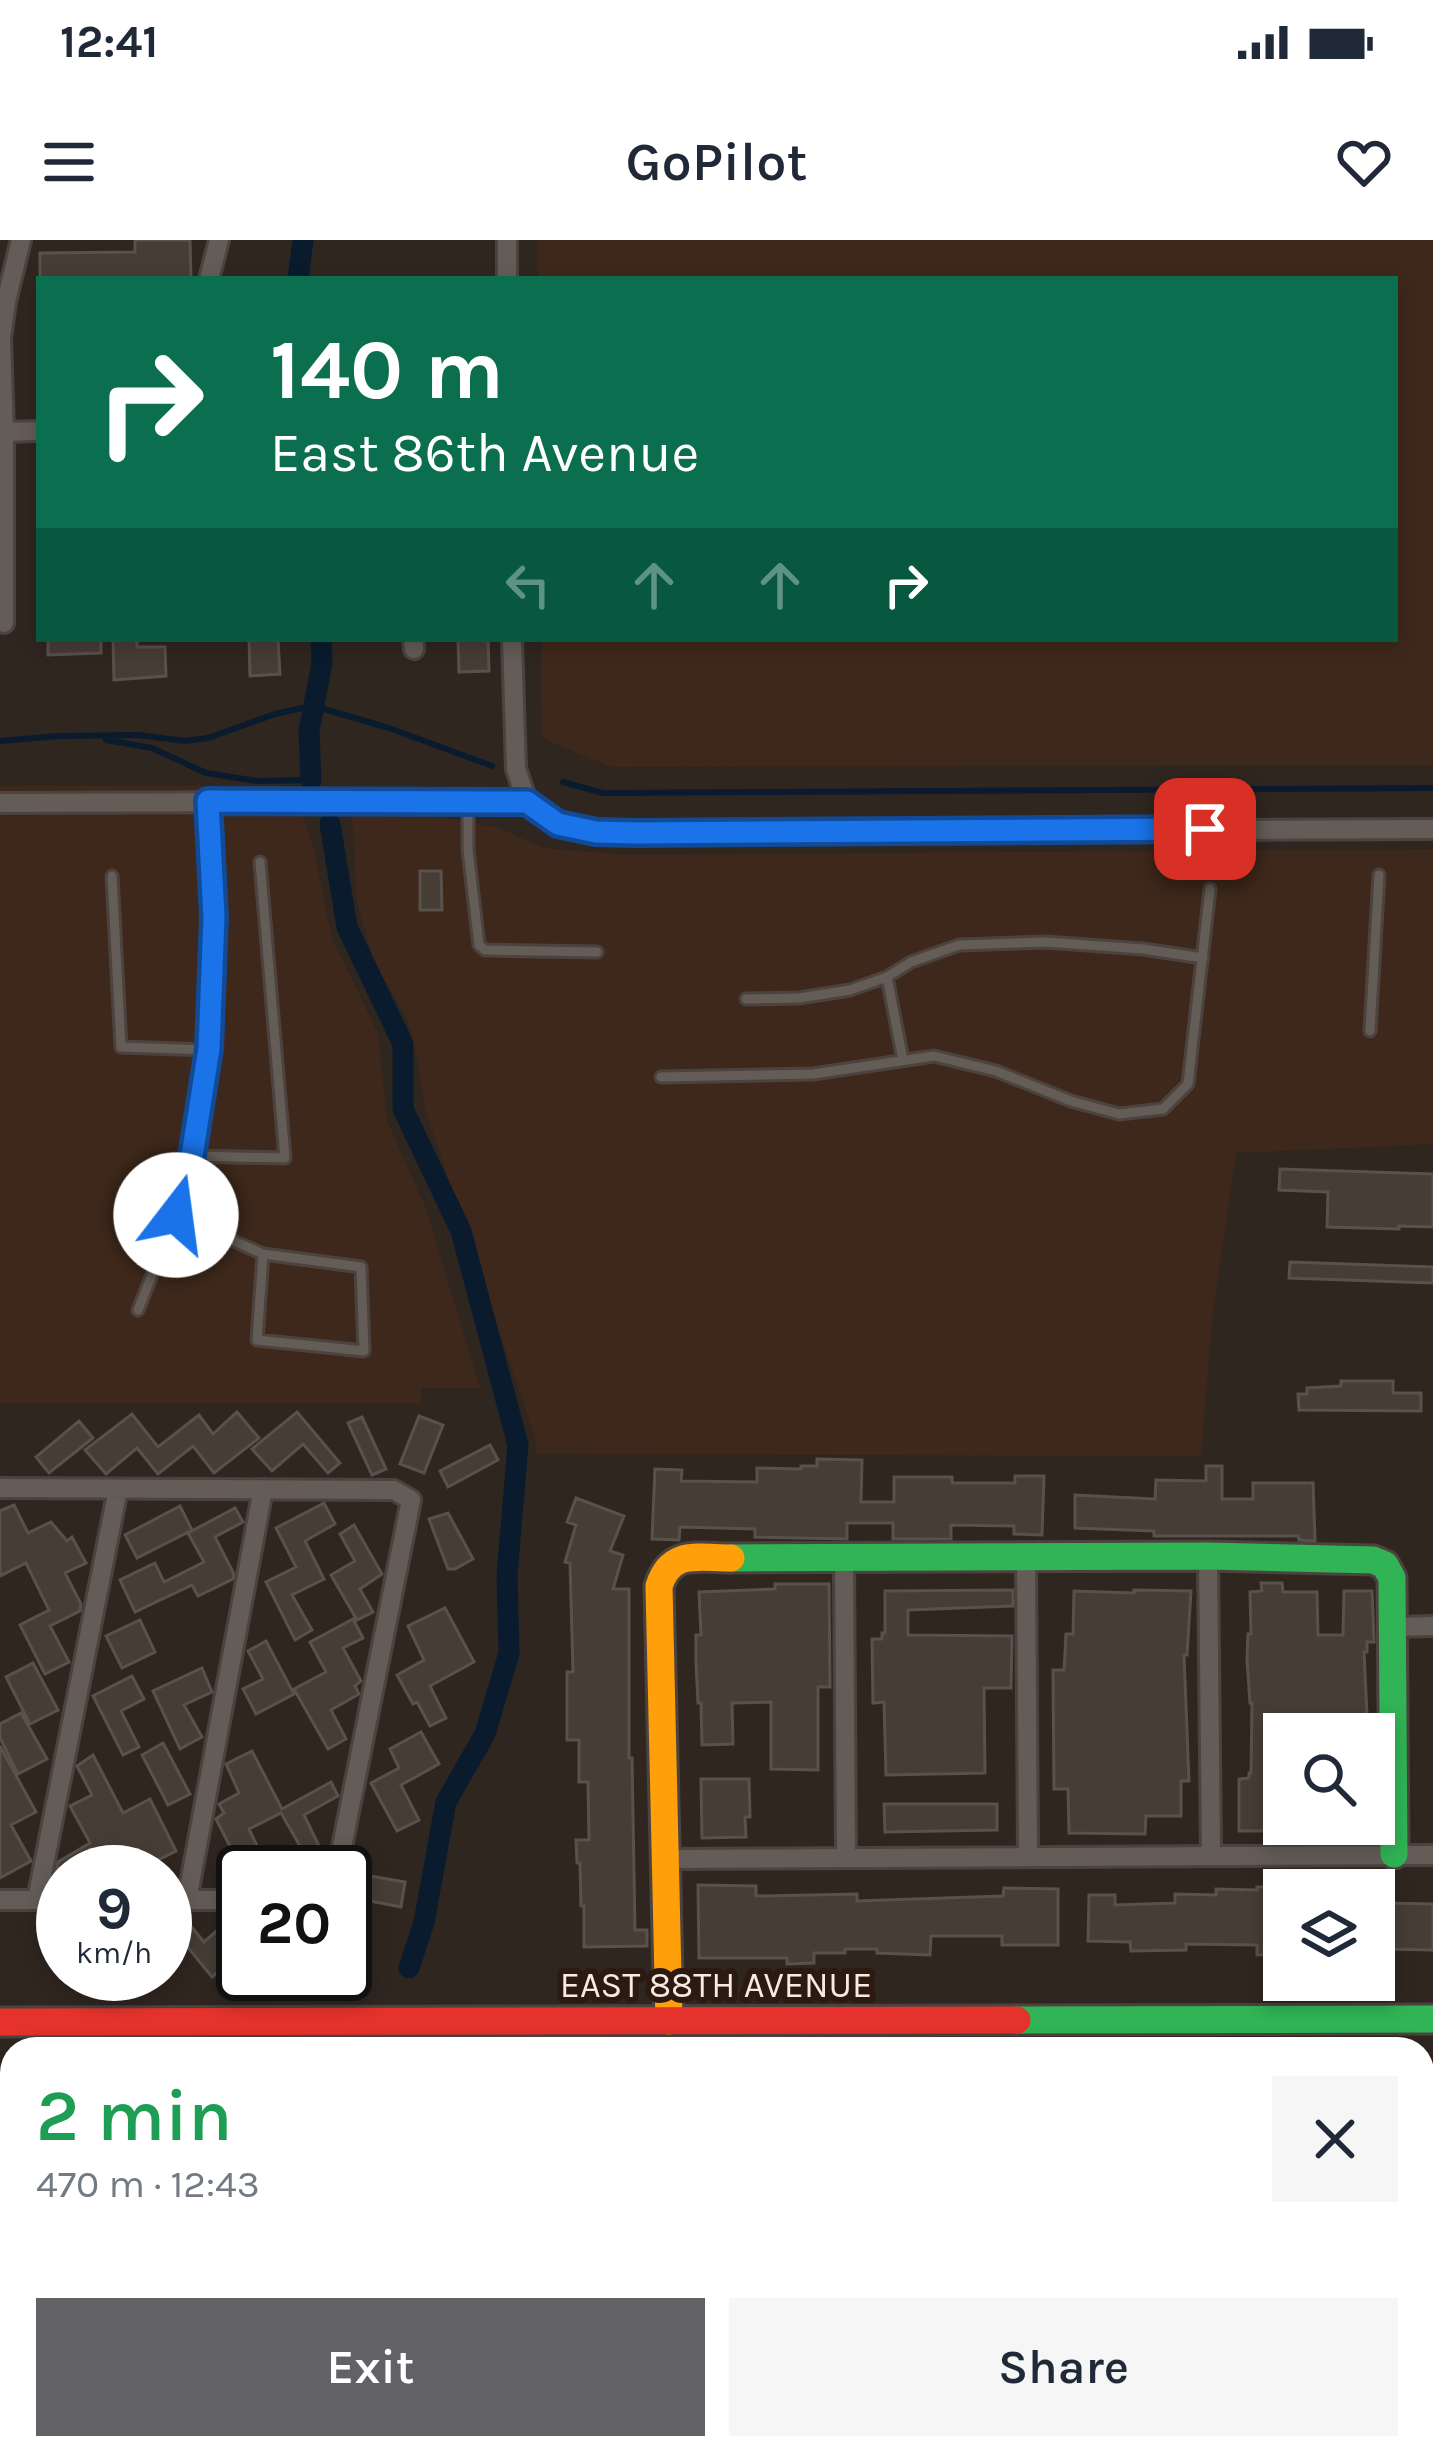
<!DOCTYPE html>
<meta charset="utf-8">
<style>
:root{--surface:#fff;--page:#f6f6f7;--text:#1f2937;--muted:#747a83;--accent:#616166}
body{margin:0;font-family:Karla,sans-serif;background:var(--page);color:var(--text);height:100vh;display:flex;flex-direction:column;font-size:45px;white-space:nowrap}
*{box-sizing:border-box;margin:0}
p{font-size:39px;color:var(--muted)}
.icon{flex:none;width:66px;height:66px;fill:none;stroke:currentColor;stroke-width:2;stroke-linecap:round;stroke-linejoin:round}
.map{position:relative;flex:1;overflow:hidden}
.side{position:absolute;left:0px;top:1797px;width:1434px;height:423px;display:flex;flex-direction:column;background:var(--surface);border-radius:36px 36px 0 0;box-shadow:0 6px 18px #0003}
.side>*{flex:none}
.hud{position:absolute;left:36px;top:36px;width:1362px;height:366px;border-radius:0px;box-shadow:0 6px 18px #0003;background:#0b6e4f;color:#fff;overflow:hidden}
.buttons{position:absolute;left:1263px;top:1473px;display:grid;gap:24px}
.buttons a{display:grid;place-items:center;width:132px;height:132px;border-radius:0px;background:var(--surface);box-shadow:0 6px 18px #0003;font-size:60px}
.speed{position:absolute;left:36px;top:1605px;display:flex;gap:24px;font-size:60px;font-weight:700;text-align:center}
.speed>*{display:grid;place-content:center;width:156px;height:156px;border-radius:50%;background:var(--surface);box-shadow:0 6px 18px #0003;line-height:1}
.speed small{font-size:30px;font-weight:400}
.speed .limit{border:6px solid #111;border-radius:18px;background:#fff;color:#111}
.pin{position:absolute;display:grid;place-items:center;width:102px;height:102px;color:#fff;margin:-51px;border-radius:24px;box-shadow:0 6px 18px #0006}
.me{position:absolute;width:132px;margin:-66px;rotate:15deg;stroke-linejoin:round;filter:drop-shadow(0 0 9px #0008)}
.turn{display:flex;align-items:center;gap:42px;height:252px;padding:0 36px;font-size:54px}
.turn .icon{width:156px;height:156px;stroke-width:2.5}
.turn b{display:block;font-size:84px;line-height:102px}
.lanes{display:flex;align-items:center;height:114px;padding:0 36px;background:#0003;justify-content:center;gap:60px;direction:ltr}
.lanes .off{opacity:.35}
.round{display:grid;place-items:center;flex:none;width:126px;height:126px;border-radius:0px;background:var(--page)}
.headline{display:flex;align-items:center;justify-content:space-between;height:204px;padding:0 36px}
h1{font-size:72px;font-weight:600;line-height:90px;color:#1e9e55}
.action{display:flex;gap:24px;margin-top:auto;padding:24px 36px}
.action a{flex:1;height:138px;border-radius:0px;background:var(--accent);color:#fff;font-size:48px;font-weight:600;line-height:138px;text-align:center}
.action a+a{background:var(--page);color:var(--text)}
.status{display:flex;justify-content:space-between;align-items:center;height:84px;padding:0 60px;background:var(--surface);direction:ltr}
.status svg{height:33px;fill:currentColor}
header{display:flex;justify-content:space-between;align-items:center;height:156px;padding:0 36px;background:var(--surface);font-size:54px;font-weight:600}
.map>svg:first-child{display:block}
</style>
<div class="status"><b>12:41</b><svg viewBox="0 0 49 12"><path d="M0 12V9h3v3zM5 12V6h3v6zM10 12V3h3v9zM15 12V0h3v12zM26 1h20v11H26zM47 4h2v5h-2z"/></svg></div>
<header><svg class="icon" aria-label="menu" viewBox="0 0 24 24"><path d="M4 6h16M4 12h16M4 18h16"/></svg>GoPilot<svg class="icon" aria-label="heart" viewBox="0 0 24 24"><path d="M12 20l-8-8c-3-5 5-10 8-4 3-6 11-1 8 4z"/></svg></header>
<div class="map">
<svg width="1433" height="2219" viewBox="0 0 1433 2219">
<rect width="100%" height="100%" fill="#302620"/>
<path fill="#3e281b" d="M537 0H1433V525L611 527 542 498 541 399H1395V39H538Z
M0 546H293L314 610 332 698 378 794 387 881 426 969 480 1148H422L421 1163H0Z
M352 572 435 576 499 588 544 608 625 615 1433 609V904L1236 913 1212 1080 1201 1216 537 1214 535 1198 425 869 418 822 407 778 374 722 357 663Z"/>
<path fill="#484e3a" d="M0 1830H12V2208H559L564 2219H0Z
M1422 1830H1433V2219H621L618 2208H1422Z"/>
<g fill="none" stroke-linecap="round" stroke-linejoin="round">
<path stroke="#0a1b2e" stroke-width="6" d="M106 500 152 508 206 533 257 541 311 540
M0 501 59 496 138 495 185 501 208 498 275 474 302 468 324 469 389 488 492 526
M563 542 603 553 1433 548"/>
<path stroke="#0a1b2e" stroke-width="21" d="M298 39 303 0
M311 540 309 491 322 423 321 399
M330 584 347 687 403 804V869L461 991 518 1205 507 1335 509 1413 485 1494 446 1562 424 1682 409 1728
M328 2219V2208
M1422 2219 1433 2210"/>
</g>
<path fill="#463d35" stroke="#59514b" stroke-width="3" d="M135 0H190L191 39H40V13L135 12Z
M48 399H101V413L48 415Z
M113 399H137V407H165L166 436 114 440Z
M249 399H278L280 434 250 436Z
M458 399H488L489 431 459 432Z
M420 631H441L442 670H420Z
M1280 929 1433 934V987L1399 986V989L1327 987 1328 952 1279 950Z
M1290 1022 1433 1027V1043L1289 1038Z
M1341 1141H1393V1153H1421V1171L1299 1170 1298 1154H1307V1148L1341 1146Z
M237 1172 259 1198 214 1233 193 1206 158 1234 137 1208 106 1234 85 1210 132 1174 158 1207 199 1175 213 1194Z
M297 1172 340 1223 328 1233 303 1204 272 1231 252 1209Z
M419 1176 443 1185 424 1233 400 1224Z
M362 1177 386 1229 372 1235 348 1183Z
M79 1181 93 1198 49 1233 36 1217Z
M490 1205 498 1220 448 1247 440 1231Z
M817 1219 862 1220 861 1262H894V1237H952V1243H1015V1236H1044L1042 1295 1014 1294V1286L951 1285V1299H893V1283H847V1299L755 1297V1289L680 1287 679 1300 652 1299 655 1229 682 1230 681 1241 757 1242V1228L801 1229V1226H817Z
M1206 1226H1222V1259H1253V1243H1313L1315 1301 1299 1300 1298 1296H1154V1291L1075 1288V1255L1155 1259 1156 1240 1206 1241Z
M576 1258 624 1276 610 1311 623 1315 613 1349H629V1518H632L635 1690H647V1706L584 1707V1666H581L580 1623H577L576 1600H589L588 1542H579V1500H567V1432H573L570 1323 565 1322 576 1285 567 1282Z
M324 1263 335 1284 305 1301 324 1339 292 1355 312 1390 295 1400 266 1342 296 1327 276 1288Z
M14 1265 28 1293 51 1282 67 1301 72 1297 86 1323 65 1333 81 1364 80 1371 50 1386 69 1422 45 1434 20 1385 49 1370 26 1323 0 1336V1271Z
M180 1266 192 1290 137 1318 125 1295Z
M235 1268 243 1282 215 1297 234 1334 233 1339 198 1356 192 1345 135 1372 120 1340 155 1323 164 1342 204 1322 188 1293Z
M448 1273 473 1319 455 1329H448L429 1279Z
M354 1285 382 1334 360 1349 373 1372 357 1380 331 1335 355 1321 340 1294Z
M1261 1343H1282L1283 1352H1317L1318 1395H1343L1344 1351H1372L1374 1402H1367V1412H1364L1367 1475H1375V1491L1295 1490V1494H1284V1505H1269L1270 1538H1284V1591H1239V1539L1249 1538V1533H1251L1252 1463H1250L1247 1419 1248 1394H1251L1250 1352 1262 1351Z
M775 1344H829L830 1447H818V1530L771 1529V1462L732 1463 733 1504 702 1505 701 1463H698L696 1423V1395H701L699 1352 775 1349Z
M1013 1350V1366L908 1370V1395L1012 1396 1011 1448H984L985 1533 886 1535 884 1462 873 1463 872 1399H882V1393H885V1351Z
M1134 1350 1191 1351 1187 1415H1184L1189 1541H1181V1576H1146L1145 1594 1069 1593 1068 1549H1054L1053 1430H1064L1066 1394H1073L1074 1351 1134 1353Z
M445 1368 474 1422 430 1446 446 1478 430 1486 417 1462 413 1464 397 1435 424 1420 408 1386Z
M353 1379 363 1398 343 1408 361 1441 355 1446 359 1454 331 1470 346 1499 328 1509 294 1449 326 1432 310 1402Z
M140 1380 155 1412 122 1428 106 1396Z
M266 1401 294 1454 256 1474 243 1449 263 1439 248 1411Z
M33 1423 58 1470 30 1484 6 1437Z
M202 1428 212 1452 184 1465 202 1497 180 1509 153 1451Z
M132 1436 144 1459 121 1471 139 1507 123 1515 93 1456Z
M21 1473 47 1519 18 1534 0 1498V1484Z
M421 1492 439 1524 401 1545 419 1580 397 1591 371 1543 399 1528 390 1509Z
M163 1503 190 1554 168 1565 142 1515Z
M0 1506 36 1572 11 1585 31 1621 0 1638Z
M252 1511 282 1569 331 1542 338 1556 304 1575 326 1620 302 1632H278L272 1620 300 1606 281 1573 249 1589 262 1616 240 1626 216 1579 224 1573 219 1564 239 1553 226 1524Z
M93 1515 123 1573 150 1559 176 1611 134 1632H131L121 1613 89 1632H56L58 1622 90 1603 70 1566 92 1555 77 1526Z
M701 1539H749L750 1577H745L746 1597 702 1598Z
M884 1564H997V1590L885 1592Z
M353 1633 405 1642 401 1667 349 1657Z
M698 1645 756 1646V1656L857 1654V1661L1003 1656 1004 1648 1058 1649V1705H1002V1696H931L930 1715 877 1713V1709H845V1713H814V1723L787 1724V1718H699Z
M1257 1647H1284V1714L1257 1715V1705L1186 1704V1710L1131 1711 1130 1702 1088 1701 1089 1655H1115V1665L1175 1663V1654L1216 1655V1649L1257 1650Z
M1386 1663 1433 1664V1710L1386 1709Z
M175 1673H180L204 1702 237 1673H243V1712L212 1737 166 1681Z"/>
<g fill="none" stroke-linecap="round" stroke-linejoin="round">
<g stroke="#4c433e" stroke-width="15">
<path id="lane" d="M468 562V610L479 705 485 710 597 712
M112 636 121 807 209 810
M887 737 903 820
M746 759 799 758 850 750 887 737 911 722 959 705 1046 702 1143 709 1203 718
M1370 791 1379 635
M661 837 813 834 934 816 996 831 1071 861 1119 874 1163 869 1188 844 1210 649
M192 916 285 918 260 622
M176 975 263 1014 361 1027 364 1111 257 1100 263 1014
M138 1070C158 1020 178 972 190 921 219 804 214 681 208 561"/>
</g>
<g stroke="#4c433e" stroke-width="24">
<path id="street" d="M507 0V39
M209 39 219 0
M0 192 39 191
M4 383V192L1 98 6 62 21 0
M413 399 414 409
M512 399 516 529 527 561
M0 563 527 561 558 583 596 592 637 593 1433 589
M0 1248 394 1250 411 1260 337 1632
M1208 1316 1211 1614
M844 1317 846 1618
M1026 1317 1028 1616
M1394 1387 1433 1386
M666 1619 1433 1615
M0 1660H63
M37 1660 118 1249
M165 1660H243
M187 1660 263 1249"/>
</g>
<g stroke="#4c433e" stroke-width="33">
<path id="fast" d="M731 1318 1208 1316 1373 1320 1385 1325 1392 1338 1394 1614
M1017 1780 1433 1779
M597 2208 601 2219"/>
</g>
<g stroke="#4c433e" stroke-width="33">
<path id="slow" d="M669 1781 659 1346C671 1309 698 1318 731 1318"/>
</g>
<g stroke="#4c433e" stroke-width="33">
<path id="jam" d="M0 1782 1017 1780"/>
</g>
<path stroke="#675f5c" stroke-width="3" stroke-dasharray="6 9" stroke-linecap="butt" d="M523 2208 527 2219
M627 2208 630 2219
M500 2219 501 2208"/>
<use href="#lane" stroke="#645c57" stroke-width="9"/>
<use href="#street" stroke="#645c57" stroke-width="18"/>
<use href="#fast" stroke="#30b455" stroke-width="27"/>
<use href="#slow" stroke="#ff9f0a" stroke-width="27"/>
<use href="#jam" stroke="#e5322d" stroke-width="27"/>
</g>
<g fill="none" stroke-linecap="round" stroke-linejoin="round">
<g stroke="#114b97" stroke-width="30">
<path id="route" d="M176 975 192 916 209 809 214 677 208 561 527 562 558 584 596 592 637 593 1205 589"/>
</g>
<use href="#route" stroke="#1a73e8" stroke-width="21"/>
</g>
<g text-anchor="middle" dominant-baseline="central" stroke-width="12" stroke-linejoin="round" paint-order="stroke">
<g font-size="36" fill="#f6eae3" stroke="#2c1a11">
<text x="716" y="1745">EAST 88TH AVENUE</text>
</g>
</g>
</svg>
<div class="buttons">
<a><svg class="icon" aria-label="search" viewBox="0 0 24 24"><circle cx="10" cy="10" r="6"/><path d="M15 15l6 6"/></svg></a>
<a><svg class="icon" aria-label="layers" viewBox="0 0 24 24"><path d="M12 4l9 5-9 5-9-5zM3 14l9 5 9-5"/></svg></a>
</div>
<div class="speed"><div>9<small>km/h</small></div><div class="limit">20</div></div>
<div class="pin" style="left:1205px;top:589px;background:#d93025"><svg class="icon" aria-label="arrive" viewBox="0 0 24 24"><path d="M6 21V4h12l-3 4 3 4H6"/></svg></div>
<svg class="me" style="left:176px;top:975px" viewBox="-20 -20 40 40"><circle r="19" fill="#fff"/><path d="M0-13L10 11 0 6-10 11z" fill="#1a73e8"/></svg>
<div class="hud">
<div class="turn"><svg class="icon" aria-label="right" viewBox="0 0 24 24"><path d="M7 20v-9h11M14 6l5 5-5 5"/></svg><div><b>140 m</b>East 86th Avenue</div></div>
<div class="lanes"><svg class="icon off" aria-label="left" viewBox="0 0 24 24"><path d="M17 20v-9H6M10 6l-5 5 5 5"/></svg><svg class="icon off" aria-label="ahead" viewBox="0 0 24 24"><path d="M12 20V5M6 11l6-6 6 6"/></svg><svg class="icon off" aria-label="ahead" viewBox="0 0 24 24"><path d="M12 20V5M6 11l6-6 6 6"/></svg><svg class="icon" aria-label="right" viewBox="0 0 24 24"><path d="M7 20v-9h11M14 6l5 5-5 5"/></svg></div>
</div>
<section class="side">
<div class="headline"><div><h1>2 min</h1><p>470 m · 12:43</p></div><a class="round"><svg class="icon" aria-label="close" viewBox="0 0 24 24"><path d="M6 6l12 12M18 6L6 18"/></svg></a></div>
<div class="action"><a>Exit</a><a>Share</a></div>
</section>
</div>
